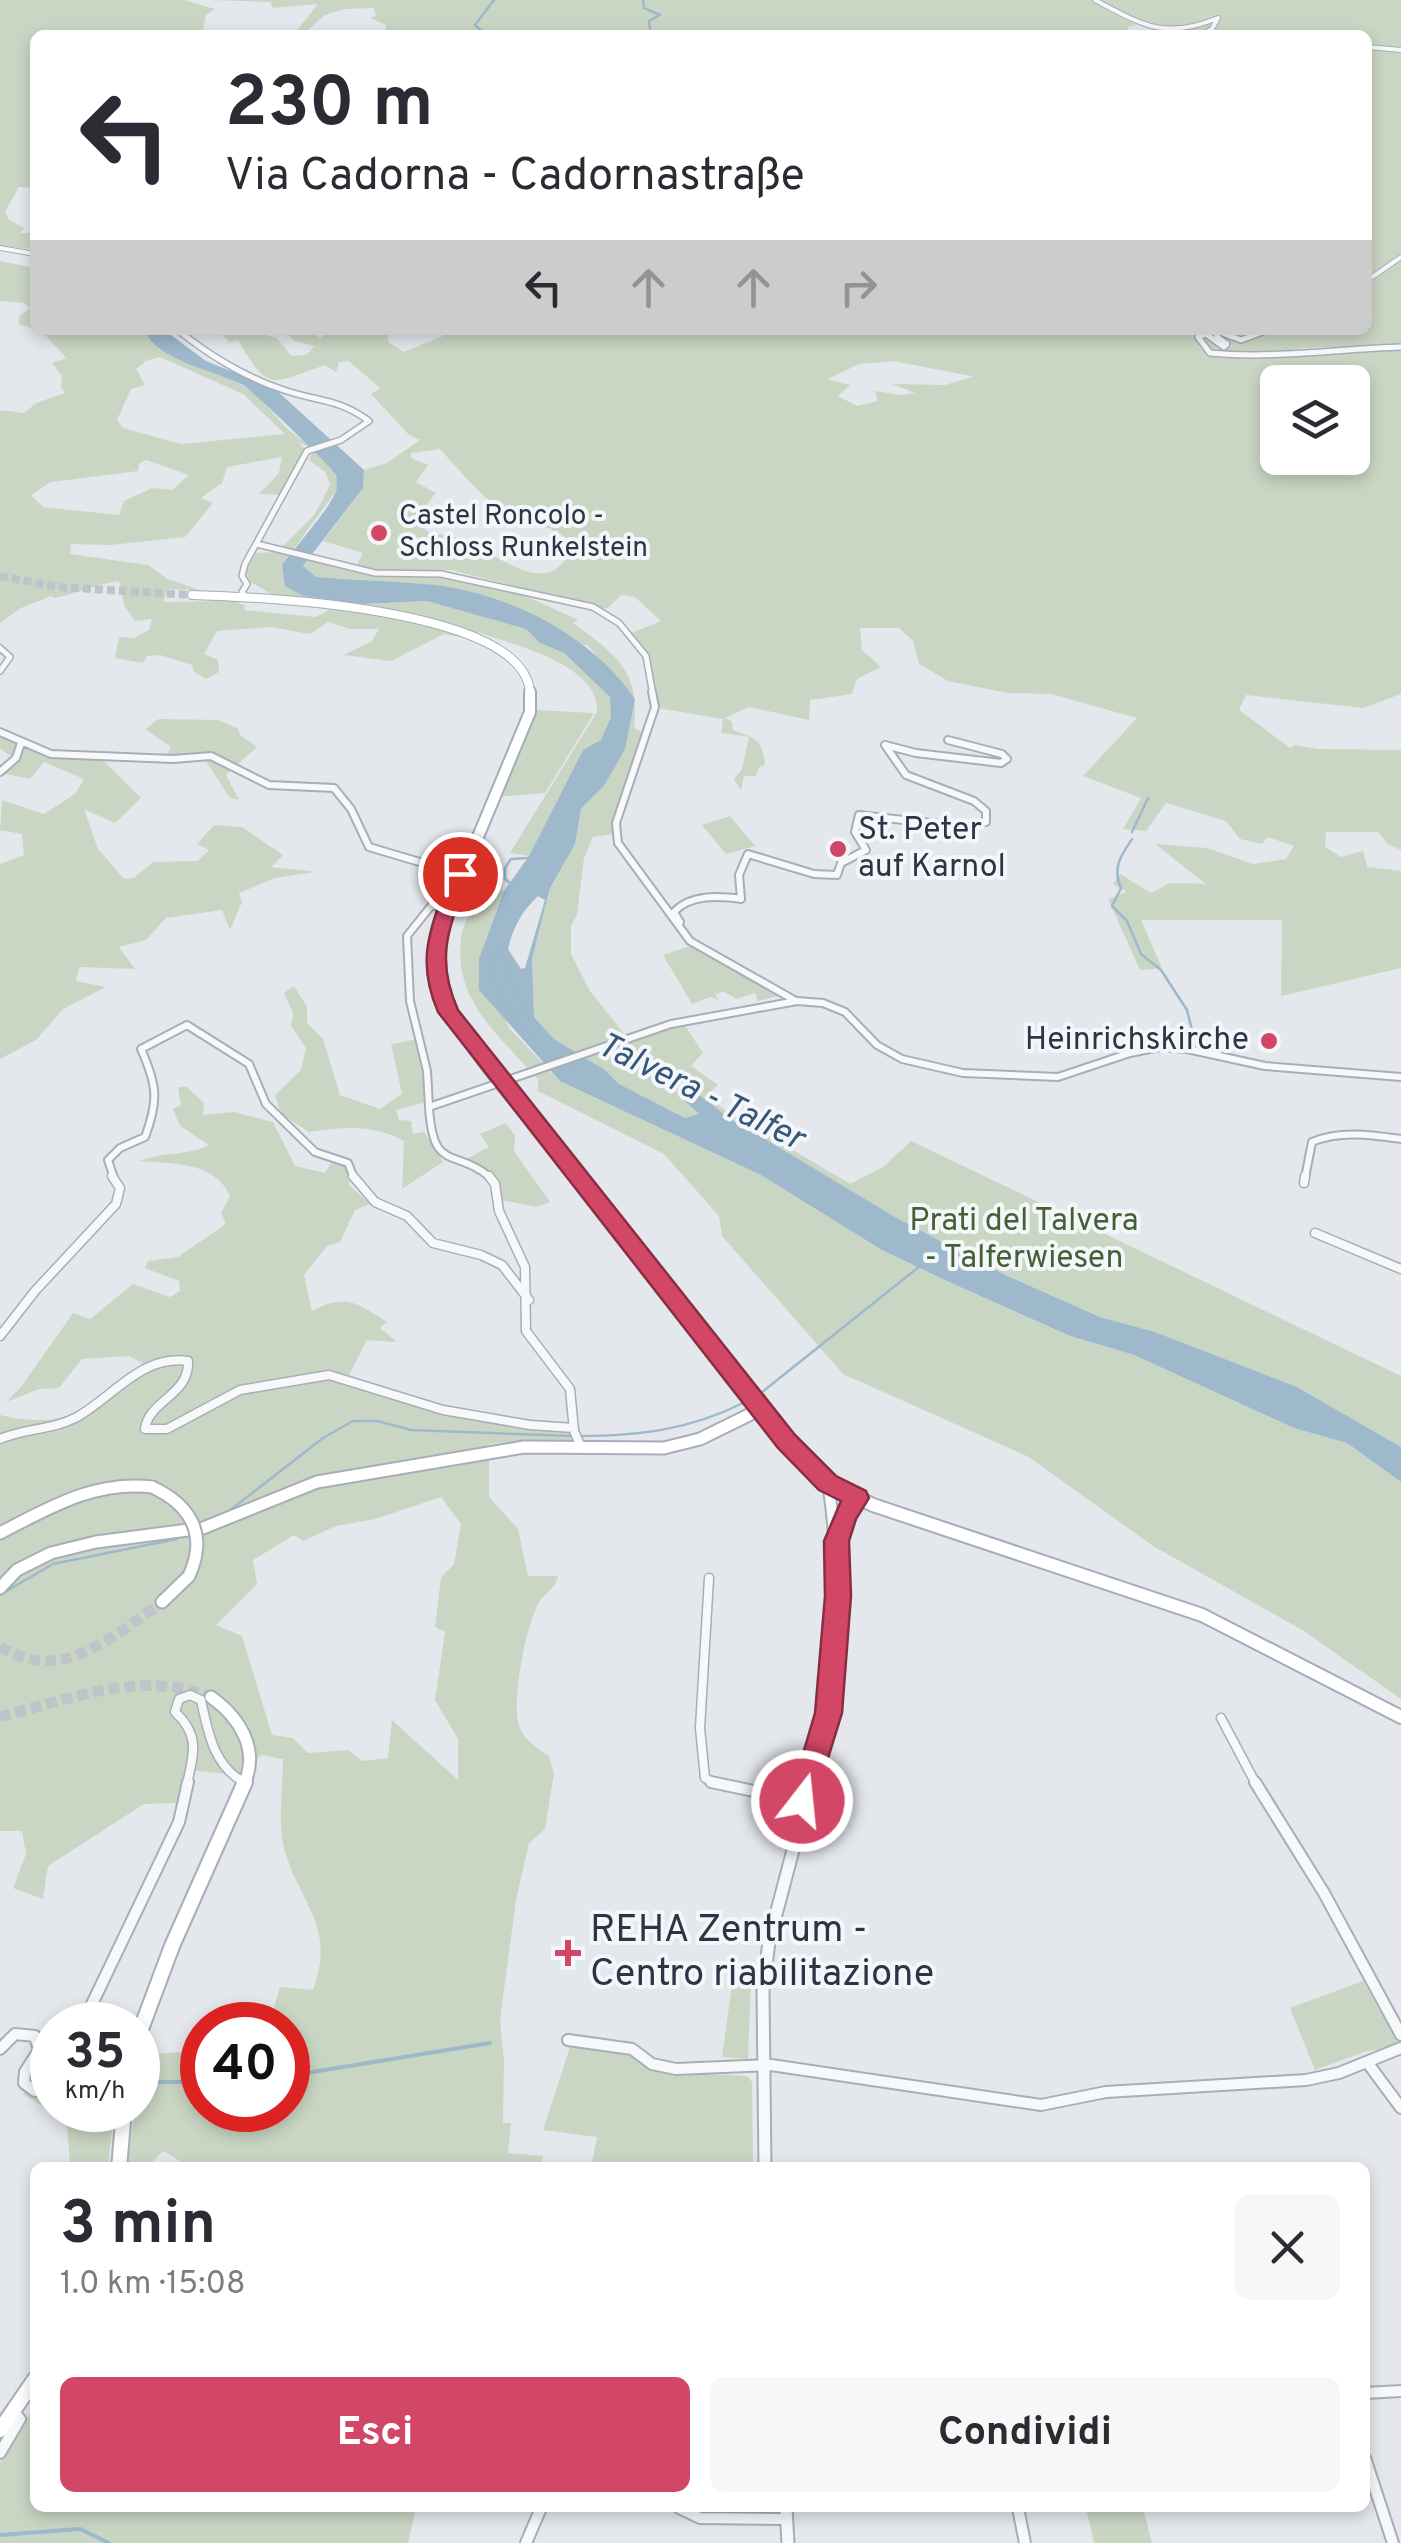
<!DOCTYPE html>
<html lang="it">
<meta charset="utf-8">
<style>
:root{--surface:#fff;--page:#f7f7f7;--text:#2b2b33;--muted:#7c7c81;--accent:#d34766}
body{margin:0;font-family:Overpass,sans-serif;background:var(--page);color:var(--text);height:100vh;display:flex;flex-direction:column;font-size:38px;white-space:nowrap}
*{box-sizing:border-box;margin:0}
p{font-size:32px;color:var(--muted)}
.icon{flex:none;width:55px;height:55px;fill:none;stroke:currentColor;stroke-width:2;stroke-linecap:round;stroke-linejoin:round}
.map{position:relative;flex:1;overflow:hidden}
.drawer{position:absolute;left:30px;top:2162px;width:1340px;height:350px;display:flex;flex-direction:column;background:var(--surface);border-radius:15px;box-shadow:0 5px 15px #0003}
.drawer>*{flex:none}
.banner{position:absolute;left:30px;top:30px;width:1342px;height:305px;border-radius:15px;box-shadow:0 5px 15px #0003;background:#fff;color:var(--text);overflow:hidden}
.tools{position:absolute;left:1260px;top:365px;display:grid;gap:20px}
.tools a{display:grid;place-items:center;width:110px;height:110px;border-radius:15px;background:var(--surface);box-shadow:0 5px 15px #0003;font-size:50px}
.speed{position:absolute;left:30px;top:2002px;display:flex;gap:20px;font-size:50px;font-weight:700;text-align:center}
.speed>*{display:grid;place-content:center;width:130px;height:130px;border-radius:50%;background:var(--surface);box-shadow:0 5px 15px #0003;line-height:1}
.speed small{font-size:25px;font-weight:400}
.speed .limit{border:15px solid #d22;background:#fff;color:#111}
.pin{position:absolute;display:grid;place-items:center;width:85px;height:85px;color:#fff;margin:-42px;border:5px solid #fff;border-radius:50%;box-shadow:0 2px 10px #0007}
.me{position:absolute;width:110px;margin:-55px;rotate:16deg;stroke-linejoin:round;filter:drop-shadow(0 0 8px #0008)}
.turn{display:flex;align-items:center;gap:35px;height:210px;padding:0 30px;font-size:45px}
.turn .icon{width:130px;height:130px;stroke-width:2.5}
.turn b{display:block;font-size:70px;line-height:85px}
.lanes{display:flex;align-items:center;height:95px;padding:0 30px;background:#0003;justify-content:center;gap:50px;direction:ltr}
.lanes .off{opacity:.35}
.round{display:grid;place-items:center;flex:none;width:105px;height:105px;border-radius:15px;background:var(--page)}
.overview{display:flex;align-items:center;justify-content:space-between;height:170px;padding:0 30px}
h1{font-size:60px;font-weight:700;line-height:75px}
.primary-button{display:flex;gap:20px;margin-top:auto;padding:20px 30px}
.primary-button a{flex:1;height:115px;border-radius:15px;background:var(--accent);color:#fff;font-size:40px;font-weight:700;line-height:115px;text-align:center}
.primary-button a+a{background:var(--page);color:var(--text)}
.map>svg:first-child{display:block}
</style>
<div class="map">
<svg width="1401" height="2543" viewBox="0 0 1401 2543">
<rect width="100%" height="100%" fill="#e4e7ec"/>
<path fill="#cad6c4" fill-rule="evenodd" d="M0 0H184L215 9 206 15 202 35H35V188L19 187 5 211 9 220 24 228 20 233H35V249L0 246Z
M212 0H1092L1136 25 1128 27V32L1137 35H385L386 25 370 18 376 16 373 8 345 9 325 15 302 35H293L318 4 273 8 270 2Z
M1097 0H1401V48L1371 46 1368 35H1144L1152 29 1138 25Z
M1368 48 1401 50V256L1368 278Z
M1401 260V346C1369 347 1337 346 1305 348 1275 351 1231 365 1204 347L1201 336 1219 347H1233L1219 334 1244 341 1271 330H1368V283Z
M0 261 35 268V329L18 324 20 316 30 308 24 303 0 301Z
M41 330H144C157 361 216 370 243 386 262 396 272 414 287 428 302 443 330 454 337 476 338 481 337 486 336 491L282 565 286 586 304 596 362 604 427 601 526 629 540 643 564 653 610 697 612 717 601 741 583 750 529 856 510 853 597 712C600 664 513 645 478 632L475 634 482 641 444 634 391 661 344 655 372 641 379 629H350L328 622 310 634 270 627 217 631 204 654 218 660 219 672 206 679 194 672 192 665 160 655 147 656 143 663 115 658 119 637 134 638 149 630 152 619 135 621 124 605 119 581C96 584 78 593 55 598L51 596 21 608 0 623V410L24 413 36 403 65 393 61 387 62 376 52 363 66 358ZM160 357 243 394 285 434 181 444 123 428 117 420 131 389 145 385 136 369 146 361ZM298 442 313 449 309 460 325 472 330 485 315 514 277 552 256 553 246 570 249 581 273 595 405 620 333 608 316 617 245 610 244 605 234 601 163 602 168 589 199 590 168 579 148 565 70 554 71 544 111 545 185 537 213 503 201 498 222 483 227 467 282 457 279 473 259 494 284 495 306 457 307 451ZM146 460 189 475 172 490 152 488 124 501 119 515 43 507 31 495 51 482 138 471 139 464Z
M227 330H266L262 334 277 338 291 356 307 355 314 346 293 340 285 330H309L320 338 330 330H399L388 334V342L404 352 443 336 434 330H1215L1218 340 1206 332 1195 335 1200 348 1217 357 1401 348V694L1363 708 1246 695 1239 710 1290 748 1295 745 1318 749 1401 750V850L1388 844 1378 832H1326L1325 847 1341 857 1363 851 1367 867 1401 871V968L1281 996 1282 920H1141L1162 968 1140 970 1108 899 1127 892 1113 884 1120 874 1151 893 1170 883 1206 884 1155 844 1207 848 1253 864 1286 859 1294 846 1268 837 1262 844 1240 839 1226 821 1166 803 1146 831 1123 829 1141 798 1083 776 1137 718 1051 694 1008 693 948 681 919 664 913 641 899 628H860L862 650 881 667 857 679 852 694 810 700 809 720 749 707 725 718 732 722 733 730C756 738 763 740 765 765L759 767 756 776H744L741 791 734 779 742 769 749 737 721 733 723 719 658 708 646 656 631 633 661 621 635 597 621 595 608 608H602L451 570 397 574 356 567 363 553 323 541 363 488 364 470 387 463 420 440 409 435 371 394 380 388 349 361 339 362 336 372 325 365C268 385 269 392 238 340L229 342 220 332ZM893 361 971 376 972 377 945 385 892 384 915 393 901 395 875 391 878 401 857 406 838 396 850 385 828 379 859 364ZM1278 382H1352V458H1278ZM440 449C459 470 478 493 501 510 528 529 555 521 576 548 569 555 561 567 553 571 517 586 473 528 432 535L424 528 420 513 436 493 416 482 428 465 411 458V453Z
M308 560 385 577 432 575 499 589 528 597 578 620 573 623C615 654 641 671 634 728L646 734 615 834 593 837 584 858 577 914 571 926V954L590 991 628 1039 682 1021 703 1053 691 1066 718 1085 708 1094 719 1106 850 1184 883 1167 911 1141 1401 1376V1447L1297 1387 1155 1332 1100 1317 1005 1275 895 1217 728 1117 689 1086 700 1114 685 1118 619 1084 605 1070 554 1039 534 1017 532 959 550 888 575 844 581 809 604 786 635 699 588 646 425 584 316 577 303 567Z
M535 710 594 713 545 793 496 797Z
M159 719 218 720 237 728 241 736 257 747 226 775 239 800 230 798 204 758 103 760 141 798 115 823 84 809 98 849 124 879 134 878 153 862 198 861 209 850 197 844 214 825 242 827 283 855 271 867 316 872 275 878 239 893 242 902 230 930 222 910 166 918 146 940 119 947 135 969 79 967 76 981 106 987 63 1009 36 1040 0 1059V864L24 855 22 834 0 830 2 800 44 814 75 794 84 779 44 762 30 779 1 773 14 758 0 749V729L44 750 158 758 167 755 171 747 145 729Z
M730 816 755 846 726 854 702 825Z
M487 885 504 891 480 958 509 1028 560 1081 574 1086 561 1079 562 1073H566L581 1087 575 1086 759 1174 882 1250 949 1282 1069 1336 1134 1355 1294 1428 1347 1443 1401 1482V1699L1304 1631 1153 1546 1029 1457 843 1374 722 1236 719 1216 664 1154 538 1091V1079C499 1035 450 999 462 933 465 917 481 900 487 885Z
M692 945 699 951 782 995 758 1001 755 993 736 999 723 991 715 995 719 1000 710 997 692 1004 663 955Z
M294 986 307 1007V1023L323 1039 340 1095 380 1109 402 1094 391 1044 419 1039 433 1100 396 1110 399 1120 411 1121 413 1134 424 1132 443 1162 402 1189 404 1141C372 1124 344 1127 309 1132L281 1114 275 1095 301 1070 306 1048 291 1026 293 1013 284 993Z
M178 1087H187L204 1103 203 1115 234 1112 273 1122 295 1166 325 1173 332 1161 345 1167 350 1186 370 1204 355 1210 340 1242 327 1246 304 1275 312 1311C346 1293 357 1303 387 1322L380 1328 397 1342 367 1340 349 1375 430 1404 509 1418 537 1430 569 1432 571 1440 489 1444V1497L518 1529 528 1576H558C555 1591 543 1592 537 1606 525 1631 513 1695 518 1722 521 1738 537 1748 549 1756L554 1773 545 1829 529 1843 516 1900 500 2020 504 2061 503 2123H511L508 2153 543 2156 540 2167 191 2168 163 2151 147 2167H126L144 2055 202 2050V2110H288V2025H214L272 2014 280 1987 313 1990C336 1927 302 1907 285 1852 277 1825 283 1787 283 1759L261 1755 242 1775 187 1770 176 1803 144 1804 48 1866 43 1899 13 1888 26 1854 22 1831H0V1415C73 1432 91 1404 146 1365L129 1356 82 1359 59 1388 39 1389 6 1402 21 1387 73 1313 90 1319 133 1284 170 1297 180 1291 179 1281 145 1268 148 1261 178 1257 226 1224 221 1213 230 1196C214 1161 174 1164 140 1161 161 1152 193 1155 209 1145L180 1126 173 1109 181 1105ZM441 1497 461 1524 454 1564 441 1577 435 1627 445 1632 435 1700 458 1739V1780L392 1720 388 1758 362 1761 348 1750 308 1753 293 1738 272 1735 242 1636 216 1625 257 1584 253 1560 294 1535 303 1541 336 1526 375 1519Z
M506 1123 515 1136 514 1151 550 1202 536 1207 497 1199 490 1177 457 1164 489 1147 480 1134Z
M733 1978 751 1979 748 2059 722 2057Z
M1363 1981 1399 2045 1364 2052 1315 2070 1290 2008Z
M571 2044 624 2052 653 2071 747 2076 752 2082 753 2167H591L597 2137 543 2130Z
M52 2045V2110H114L108 2167H70L67 2122 23 2094Z
M35 2405V2508H416L408 2543H0V2463Z
M1086 2508H1143L1152 2543H1094Z"/>
<path fill="#9eb8cc" fill-rule="evenodd" d="M144 330H164L206 361 275 389 364 470 363 488 303 566 316 577C352 580 388 581 424 584 503 590 591 634 635 699L625 749 604 786 581 809 575 844 550 888 532 959 534 1017 554 1039 605 1070 619 1084 685 1118 699 1114 681 1097V1090L688 1086 728 1117 895 1217 1005 1275 1100 1317 1155 1332 1297 1387 1401 1447V1482L1347 1443 1294 1428 1134 1355 1070 1336 949 1282 882 1250 759 1174 560 1081 479 990V959L504 891 529 856 583 750 601 740 611 717 610 697 564 653 540 643 526 629 427 601 362 604 303 596 285 586 282 565C294 549 331 507 336 491 337 489 337 476 336 475 334 469 252 390 243 385 216 371 157 361 144 330ZM538 896 545 900 525 968 521 969 508 949C513 927 522 911 538 896Z"/>
<g fill="none" stroke-linecap="round" stroke-linejoin="round">
<path stroke="#9eb8cc" stroke-width="2.5" d="M643 0 644 8 660 15 649 21 651 35
M486 35 475 25 494 0
M1132 832 1148 798
M1132 839C1121 855 1112 868 1121 888L1112 906 1127 921 1141 954 1161 970 1187 1010 1196 1046
M510 883 505 879V868L511 859 528 858
M761 1393 920 1266
M579 1436C638 1436 689 1430 743 1403
M229 1511 323 1438 353 1421H377L411 1430 571 1436
M0 1595 53 1564 177 1539"/>
<path stroke="#9eb8cc" stroke-width="4" d="M288 2076 490 2043
M139 2082H202
M0 2535 80 2529 109 2543"/>
<path fill="#9eb8cc" fill-rule="evenodd" d="M498 951 506 956 515 994 551 1041 553 1045 551 1049H539L499 995 490 956Z"/>
<path stroke="#bfc4cb" stroke-width="11" stroke-dasharray="11 5" stroke-linecap="butt" d="M0 1646C60 1686 112 1637 162 1602
M0 1717C69 1699 142 1669 211 1697"/>
<path stroke="#bfc4cb" stroke-width="8" stroke-dasharray="8 4" stroke-linecap="butt" d="M0 576 58 587 192 595"/>
<g stroke="#a8aeb7" stroke-width="6">
<path id="minor-far4" d="M1095 0C1142 25 1165 40 1218 18L1212 29 1200 35
M1368 47 1401 50
M0 248 35 254
M1368 280 1401 257"/>
</g>
<g stroke="#a8aeb7" stroke-width="8">
<path id="minor-far3" d="M178 330C207 354 245 377 281 389 316 402 336 397 369 421L341 440 307 451 245 564 242 576 247 584 242 592 245 596
M1268 330 1241 340 1217 331V337L1227 344 1224 347 1206 334 1198 337 1210 353C1273 359 1338 349 1401 347
M257 544 375 573 441 574 593 607 619 623 646 656 653 695
M0 648 10 657 0 671"/>
</g>
<g stroke="#a8aeb7" stroke-width="10">
<path id="minor-far2" d="M652 692 655 707 616 823 618 843 690 941 796 1001
M0 732 51 754 173 759 211 756 269 785 334 788 351 809 369 847 460 874
M885 745 916 753 1001 763 1007 759 1002 754 948 740
M0 772 16 758 21 743
M680 922 674 912C690 894 719 896 741 899L739 875 748 854 814 874 837 875 841 863 866 850 855 832 859 815 966 827 986 822V811L974 801 906 775 885 745
M429 1107 427 1071 410 1001 407 936 431 906H447
M114 1178 108 1160 120 1148 145 1137C159 1100 157 1085 141 1049L187 1025 249 1064 266 1104 315 1152 348 1163 354 1178
M491 1178C455 1147 433 1174 429 1107L671 1024 797 1001 823 1003 845 1012 877 1045 902 1059 963 1073 1058 1077 1130 1053 1160 1047 1187 1049 1265 1066 1401 1077
M1305 1178 1312 1142C1340 1130 1372 1135 1401 1139"/>
</g>
<g stroke="#a8aeb7" stroke-width="11">
<path id="minor-far1" d="M353 1176 375 1202 407 1216 433 1243 481 1255 502 1265 529 1300
M489 1176 495 1184 499 1211 525 1267 526 1331 570 1389 574 1431 581 1447
M1304 1183 1305 1176
M1315 1233 1401 1269
M0 1336 35 1291 116 1204 120 1188 112 1176
M0 1439C25 1428 53 1430 77 1417 113 1397 142 1354 188 1361 190 1395 148 1401 145 1429H167L240 1390 329 1375 443 1410 530 1425 574 1428
M709 1578 700 1728 705 1778 717 1784
M1221 1718 1256 1784
M187 1784C194 1753 200 1735 175 1712L179 1699 190 1695 201 1700C208 1732 214 1768 246 1783"/>
</g>
<g stroke="#a8aeb7" stroke-width="14">
<path id="minor" d="M711 1782 802 1801
M1255 1782 1324 1893 1401 2035
M82 2025 179 1822 188 1782
M568 2040 632 2049 652 2064 676 2069 771 2065 1041 2105 1106 2092 1306 2080 1339 2073 1401 2048
M0 2049 15 2034 35 2036 39 2050 25 2072 24 2083 35 2091 52 2080
M1367 2062 1401 2108
M1365 2393 1401 2391
M0 2453 20 2419 13 2411
M1365 2458 1393 2543
M679 2508 700 2518 787 2519
M1018 2508 1025 2543
M526 2543 541 2508"/>
</g>
<g stroke="#a8aeb7" stroke-width="14">
<path id="tertiary-far1" d="M838 1538 844 1516 857 1498
M810 1784C837 1684 844 1585 828 1483"/>
</g>
<g stroke="#a8aeb7" stroke-width="15">
<path id="tertiary" d="M765 2168 763 1991 769 1941 811 1782
M786 2508 788 2543"/>
</g>
<g stroke="#a8aeb7" stroke-width="15">
<path id="secondary-far1" d="M0 1533C49 1508 95 1480 152 1487
M0 1588 17 1570 51 1553 96 1542 203 1528 317 1482 524 1447 664 1448 700 1439 761 1409
M162 1602 189 1576
M211 1697C239 1717 260 1749 244 1784"/>
</g>
<g stroke="#a8aeb7" stroke-width="18">
<path id="secondary" d="M138 2037 172 1946 245 1782
M119 2168 124 2110
M0 2430 35 2379"/>
</g>
<g stroke="#a2adb8" stroke-width="10">
<path id="primary-far2" d="M192 595C257 597 530 607 530 695"/>
</g>
<g stroke="#a2adb8" stroke-width="14">
<path id="primary-far1" d="M530 692V712L437 935C436 953 435 971 441 989 457 1041 542 1132 579 1178"/>
</g>
<g stroke="#a2adb8" stroke-width="16">
<path id="primary" d="M577 1176 805 1463 828 1483 873 1505 1202 1615 1401 1717"/>
</g>
<use href="#minor-far4" stroke="#f7f8fa" stroke-width="4"/>
<use href="#minor-far3" stroke="#f7f8fa" stroke-width="5"/>
<use href="#minor-far2" stroke="#f7f8fa" stroke-width="6"/>
<use href="#minor-far1" stroke="#f7f8fa" stroke-width="8"/>
<use href="#minor" stroke="#f7f8fa" stroke-width="10"/>
<use href="#tertiary-far1" stroke="#f7f8fa" stroke-width="10"/>
<use href="#tertiary" stroke="#f7f8fa" stroke-width="11"/>
<use href="#secondary-far1" stroke="#fff" stroke-width="11"/>
<use href="#secondary" stroke="#fff" stroke-width="14"/>
<use href="#primary-far2" stroke="#fff" stroke-width="8"/>
<use href="#primary-far1" stroke="#fff" stroke-width="10"/>
<use href="#primary" stroke="#fff" stroke-width="12"/>
<g stroke="#a8aeb7" stroke-width="15" stroke-linecap="butt">
<path id="secondary-bridge" d="M152 1487C191 1505 208 1535 189 1576"/>
</g>
<use href="#secondary-bridge" stroke="#fff" stroke-width="11"/>
</g>
<path fill="#d34766" stroke="#892e42" stroke-width="2.5" d="M460 868 469 874C450 926 434 956 458 1010L795 1435 836 1476 866 1491 869 1498 856 1519 849 1541 851 1596 842 1713 812 1810 802 1813 793 1810 789 1801 815 1713 825 1596 824 1541 841 1501 819 1490 778 1448 438 1012C419 968 426 938 443 894 447 882 448 872 460 868Z"/>
<g fill="#d34766" stroke="#f4f6f9" stroke-width="4">
<circle cx="379" cy="533" r="10"/>
<circle cx="838" cy="849" r="10"/>
<circle cx="1269" cy="1041" r="10"/>
<path d="M563 1938h10v10h10v10h-10v10h-10v-10h-10v-10h10z"/>
</g>
<g text-anchor="middle" dominant-baseline="central" stroke-width="8" stroke-linejoin="round" paint-order="stroke">
<g font-size="28" fill="#2a3645" stroke="#f4f6f9" text-anchor="start">
<text x="399" y="517">Castel Roncolo -<tspan x="399" dy="32">Schloss Runkelstein</tspan></text>
</g>
<g font-size="32" fill="#2a3645" stroke="#f4f6f9" text-anchor="start">
<text x="858" y="831">St. Peter<tspan x="858" dy="37">auf Karnol</tspan></text>
<text x="1249" y="1041" text-anchor="end">Heinrichskirche</text>
</g>
<g font-size="32" fill="#426137" stroke="#f4f6f9">
<text x="1024" y="1222">Prati del Talvera<tspan x="1024" dy="37">- Talferwiesen</tspan></text>
</g>
<g font-size="35" font-style="italic" fill="#33587b" stroke="#f4f6f9">
<text transform="translate(700 1093) rotate(26)">Talvera - Talfer</text>
</g>
<g font-size="38" fill="#2a3645" stroke="#f4f6f9" text-anchor="start">
<text x="590" y="1931">REHA Zentrum -<tspan x="590" dy="44">Centro riabilitazione</tspan></text>
</g>
</g>
</svg>
<div class="tools">
<a><svg class="icon" aria-label="layers" viewBox="0 0 24 24"><path d="M12 4l9 5-9 5-9-5zM3 14l9 5 9-5"/></svg></a>
</div>
<div class="speed"><div>35<small>km/h</small></div><div class="limit">40</div></div>
<div class="pin" style="left:460px;top:874px;background:#d93025"><svg class="icon" aria-label="arrive" viewBox="0 0 24 24"><path d="M6 21V4h12l-3 4 3 4H6"/></svg></div>
<svg class="me" style="left:802px;top:1801px" viewBox="-20 -20 40 40"><circle r="17" fill="#d34766" stroke="#fff" stroke-width="3"/><path d="M0-11L8 9 0 5-8 9z" fill="#fff"/></svg>
<div class="banner">
<div class="turn"><svg class="icon" aria-label="left" viewBox="0 0 24 24"><path d="M17 20v-9H6M10 6l-5 5 5 5"/></svg><div><b>230 m</b>Via Cadorna - Cadornastraße</div></div>
<div class="lanes"><svg class="icon" aria-label="left" viewBox="0 0 24 24"><path d="M17 20v-9H6M10 6l-5 5 5 5"/></svg><svg class="icon off" aria-label="ahead" viewBox="0 0 24 24"><path d="M12 20V5M6 11l6-6 6 6"/></svg><svg class="icon off" aria-label="ahead" viewBox="0 0 24 24"><path d="M12 20V5M6 11l6-6 6 6"/></svg><svg class="icon off" aria-label="right" viewBox="0 0 24 24"><path d="M7 20v-9h11M14 6l5 5-5 5"/></svg></div>
</div>
<section class="drawer">
<div class="overview"><div><h1>3 min</h1><p>1.0 km · 15:08</p></div><a class="round"><svg class="icon" aria-label="close" viewBox="0 0 24 24"><path d="M6 6l12 12M18 6L6 18"/></svg></a></div>
<div class="primary-button"><a>Esci</a><a>Condividi</a></div>
</section>
</div>
